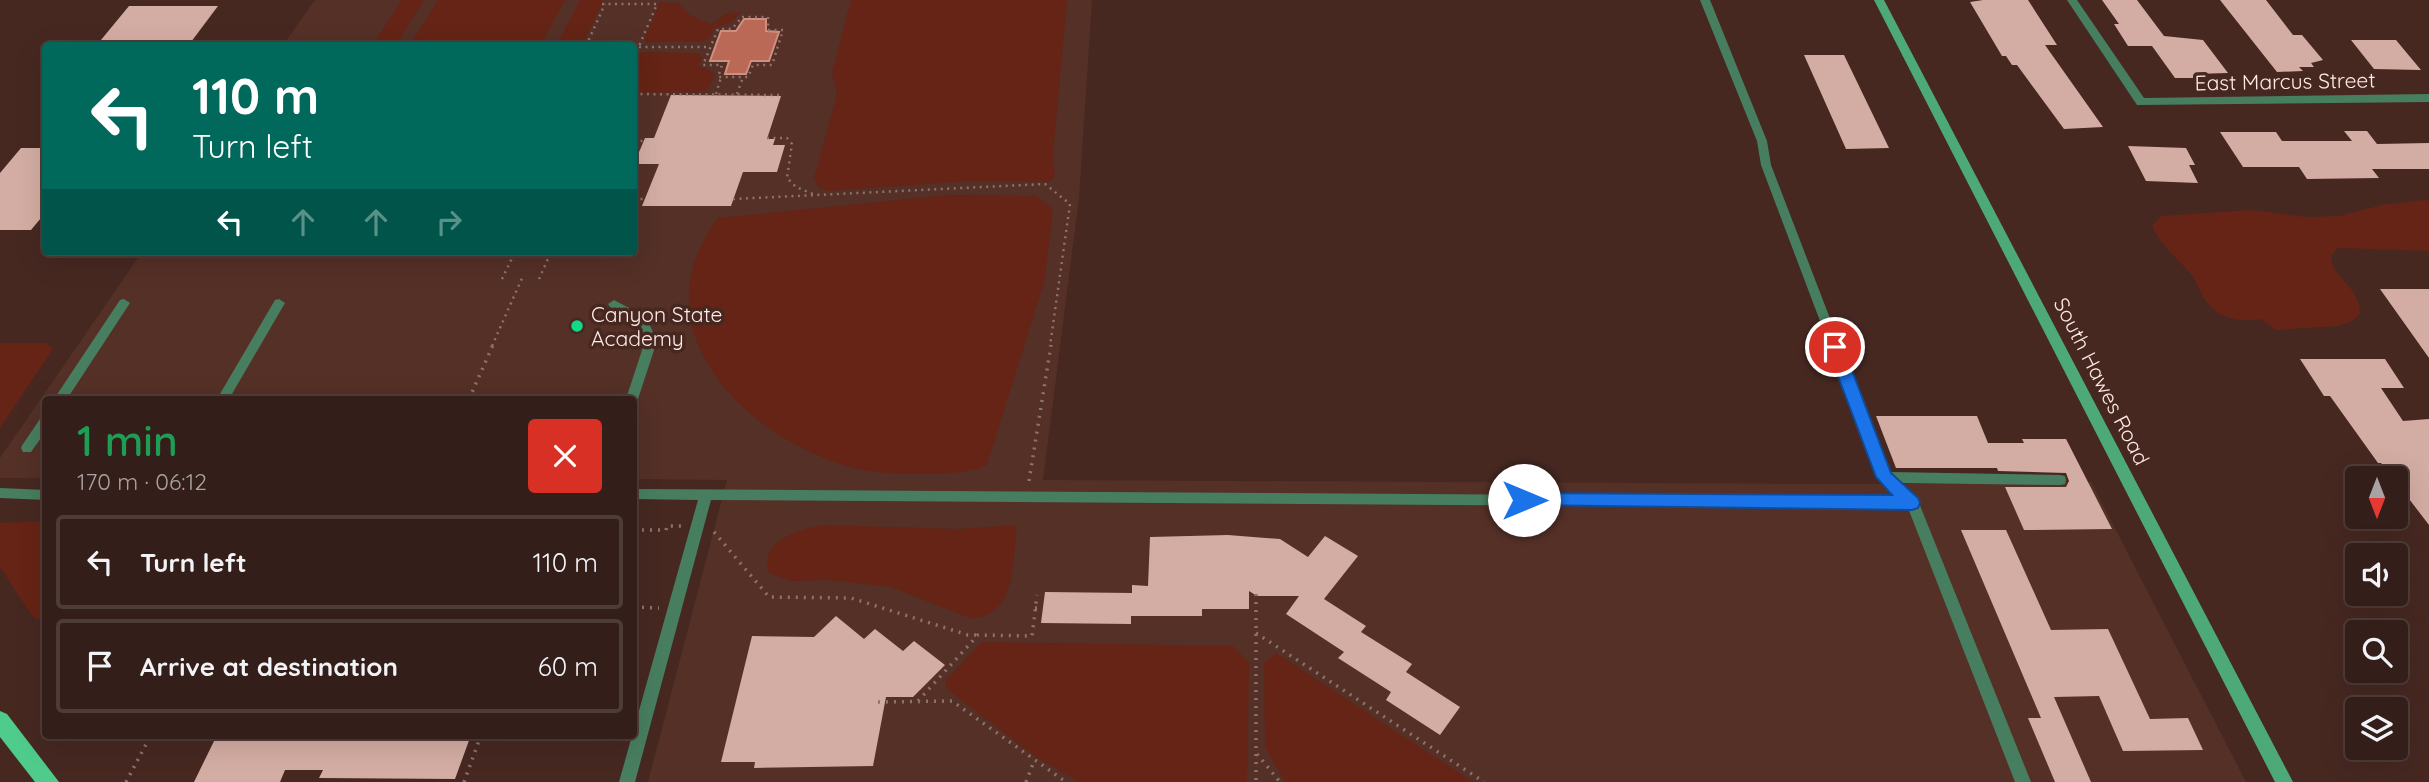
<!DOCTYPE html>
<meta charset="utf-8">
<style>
:root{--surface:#341e19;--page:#3c2722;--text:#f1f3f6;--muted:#a9a2a2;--line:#4e3c38}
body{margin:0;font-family:Quicksand,sans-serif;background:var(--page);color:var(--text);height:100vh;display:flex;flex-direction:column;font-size:26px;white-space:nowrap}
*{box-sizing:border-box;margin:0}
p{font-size:23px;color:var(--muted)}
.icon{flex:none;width:38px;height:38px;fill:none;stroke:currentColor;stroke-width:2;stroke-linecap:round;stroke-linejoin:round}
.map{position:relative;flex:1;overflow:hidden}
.side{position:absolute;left:42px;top:396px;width:595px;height:343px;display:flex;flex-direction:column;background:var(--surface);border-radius:7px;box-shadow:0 7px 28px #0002,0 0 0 2px var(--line)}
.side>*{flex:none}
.hud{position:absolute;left:42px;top:42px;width:595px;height:214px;border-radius:7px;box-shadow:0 7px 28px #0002,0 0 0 2px var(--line);background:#00695c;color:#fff;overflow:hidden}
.needle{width:46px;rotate:180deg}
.controls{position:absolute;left:2345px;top:466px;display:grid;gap:14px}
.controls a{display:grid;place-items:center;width:63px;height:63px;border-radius:7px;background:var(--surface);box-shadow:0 7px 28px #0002,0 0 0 2px var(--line);font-size:35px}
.pin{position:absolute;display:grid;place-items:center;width:60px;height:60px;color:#fff;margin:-30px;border:4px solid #fff;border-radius:50%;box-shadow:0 2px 7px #0007}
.me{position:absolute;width:77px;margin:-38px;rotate:90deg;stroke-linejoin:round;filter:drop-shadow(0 0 5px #0008)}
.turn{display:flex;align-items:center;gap:24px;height:147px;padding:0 35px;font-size:32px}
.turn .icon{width:91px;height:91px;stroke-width:2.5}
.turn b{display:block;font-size:49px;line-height:60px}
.lanes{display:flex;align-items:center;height:66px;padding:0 35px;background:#0003;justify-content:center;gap:35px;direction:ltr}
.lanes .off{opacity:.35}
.round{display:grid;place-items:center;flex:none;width:74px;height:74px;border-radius:7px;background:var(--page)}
.overview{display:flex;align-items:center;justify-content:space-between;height:119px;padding:0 35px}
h1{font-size:42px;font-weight:600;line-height:52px;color:#1e9e55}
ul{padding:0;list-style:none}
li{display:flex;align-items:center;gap:21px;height:94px;margin:0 14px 10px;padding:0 21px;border:4px solid var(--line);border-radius:7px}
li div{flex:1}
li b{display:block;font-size:26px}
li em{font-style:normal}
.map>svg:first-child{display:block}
</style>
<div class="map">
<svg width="2429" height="782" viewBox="0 0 2429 782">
<rect width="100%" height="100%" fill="#462821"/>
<path fill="#543027" d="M315 0H1092L1079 198 1043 480 1854 484 2091 482 2246 782H648L727 480 634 479V399H46L45 478H0V458L142 252H634V46L283 45Z"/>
<path fill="#652415" d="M402 0H424L396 45H373Z
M438 0H565L541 45H410Z
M580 0H604L582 45H557Z
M851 0H1067L1053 155 1055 176 1049 182 970 181 829 191 819 188 814 178 837 95 832 73Z
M660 2 678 3 691 16 711 24 726 14 741 11 732 22 714 28 710 37 704 41 647 42 644 39Z
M643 52 698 53 702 57 699 67 706 68 715 75 706 92 634 93V79L639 69H634C633 61 636 55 643 52Z
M948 195 1036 196 1053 209 1045 279 987 465C969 473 949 473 929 474 903 474 875 474 850 467 744 437 635 328 718 218Z
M2424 200 2429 201V251L2338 248 2331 256C2332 280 2361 286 2360 314L2352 321 2338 326 2276 330 2260 319C2238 323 2216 318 2203 297 2200 291 2197 283 2193 277 2179 259 2162 248 2152 226L2161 216 2251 210 2305 217 2339 216 2382 205Z
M0 343H46L53 349 0 428Z
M45 521V617L37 620 32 616 0 567V523Z
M823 525 958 529 1017 525C1012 562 1018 613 972 619L891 587 829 580 792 581 769 573C759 541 799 529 823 525Z
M982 642 1233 646 1249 663 1247 782H1080L1037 758 947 689 945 682 949 677Z
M1276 653 1473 782H1285L1265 747 1264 663Z
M506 735H595L593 742H503Z"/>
<path fill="#ba6956" stroke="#cf9081" stroke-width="2" d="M744 19H766V31L779 32 769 61H751L746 74H725L729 61H710L721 31H736Z"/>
<path fill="#d3ada3" d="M1983 0H2028L2057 45H2045L2103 127 2064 129 2017 65H2012L2006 56H2002L1970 2Z
M2102 0H2137L2164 36 2203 40 2228 73 2194 74 2197 78H2175L2152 46H2128L2114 24H2119Z
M2220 0H2266L2293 35H2302L2323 60 2311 63 2314 67H2299L2303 71 2277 72Z
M129 6H218L188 46H96Z
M2351 40H2396L2421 70 2374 69Z
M1804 55H1844L1889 148 1846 149Z
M671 95 781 96 767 139H775L773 145H785L777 172H743L731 206H642L659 164H634L645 138H654Z
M2344 131H2367L2377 144 2429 143V169H2372L2379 178 2307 179 2299 167H2243L2220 132H2276L2282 141H2352Z
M2128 146 2186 148 2195 165H2189L2198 183 2146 181Z
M21 148H46V212L31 230H0V173Z
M2380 289H2429V358Z
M2300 359H2385L2404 388H2381L2403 421 2429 419V525L2396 482V478H2392L2381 463H2378L2330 396H2324Z
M1876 416H1977L1988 443H2024L2022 439H2066L2112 529 2024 530 2005 487H2066L2069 481 2066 473 1998 471 1997 468H1896Z
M1961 530H2006L2051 630 2108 629 2150 719 2188 718 2203 750 2123 751 2099 696 2054 697 2091 782H2055L2028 718H2041Z
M1228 535 1280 539 1308 557 1325 536 1358 556 1324 599 1366 626 1361 632 1412 664 1406 672 1460 707 1440 735 1386 700 1391 692 1338 658 1344 652 1286 614 1299 596H1257L1249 591V609H1202V616H1131V624L1041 623 1045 592 1132 593V585L1148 586 1150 537Z
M836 616 864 639 875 629 903 651 914 641 945 665 913 697H886L873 766 754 768 755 762H721L752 636 814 637Z
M217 735H471L455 779 319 778 323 770H285L280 782H194Z"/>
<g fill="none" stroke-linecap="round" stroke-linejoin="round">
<path stroke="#8d736c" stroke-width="2.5" stroke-dasharray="2 4.5" stroke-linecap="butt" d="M602 4H657L634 58
M742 17H768V30H783L772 65H753L748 77H718L722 65H703L718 29H732Z
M586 46 605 4
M639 47H710
M634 94 782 95
M716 94 721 77
M737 94 743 77
M767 138H787L792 144 787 178 796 187 813 194
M634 141H644
M634 199H645
M733 199 1045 184 1070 204 1050 346
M528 252H551
M502 279 515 252
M539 279 551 252
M492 346 523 276"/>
<path stroke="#8d736c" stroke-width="3.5" stroke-dasharray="2 6" stroke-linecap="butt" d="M469 399 493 345
M1029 481 1051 345
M634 530H666L667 526H681
M714 532 769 597 851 598 968 635H978
M1256 594V782
M634 607 659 608
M1035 608H1043
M1256 633 1484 782
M918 701 978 635 1032 636 1037 595
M878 702 952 701 1066 782
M1257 754 1280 782
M126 782 151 735
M464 782 481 735
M1026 782 1034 761"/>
<path fill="#487e60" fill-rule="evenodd" d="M1700 0H1710L1767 141 1771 165 1889 472 2060 475 2065 476 2066 480 2065 484 2060 485 1899 483 1919 503 2031 782H2015L1908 508 711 500 635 782H619L698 500 634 499V489L1898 497 1879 477 1761 165 1757 141Z
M124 299 130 303 128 306 67 399H54L120 300Z
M279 299 285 303 229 399H217L275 300Z
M614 300 646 317 657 341 638 399 634 403V399H626L645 341 637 323 610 307 608 304Z
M46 415V431L31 452H23L21 448 23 444 42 416Z
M0 488 46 490V500L0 498Z"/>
<path fill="#487e60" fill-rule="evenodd" d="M2067 0H2077L2144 98 2429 94V102L2137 105Z"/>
<path fill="#4ea979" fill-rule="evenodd" d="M1874 0H1884L2293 782H2275Z"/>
<path fill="#4fcb8c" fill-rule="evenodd" d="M0 711 7 714 59 782H35L0 737Z"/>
</g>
<path fill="#1a73e8" stroke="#114b97" stroke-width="2" d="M1835 341 1843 347 1891 473 1918 498 1920 503 1918 508 1912 510 1518 505 1516 500 1518 495 1524 493 1892 495 1876 477 1827 347Z"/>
<circle fill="#12d98a" stroke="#462821" stroke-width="2.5" cx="577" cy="326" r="7"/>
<g text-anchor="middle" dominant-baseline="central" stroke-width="7" stroke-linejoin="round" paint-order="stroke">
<g font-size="21" fill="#ffeae5" stroke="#462821">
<text transform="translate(2285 81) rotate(-1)">East Marcus Street</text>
<text transform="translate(2102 381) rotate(63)">South Hawes Road</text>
</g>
<g font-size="21" fill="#ffeae5" stroke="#462821" text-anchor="start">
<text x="591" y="314">Canyon State<tspan x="591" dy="24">Academy</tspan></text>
</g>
</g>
</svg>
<div class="controls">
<a><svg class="needle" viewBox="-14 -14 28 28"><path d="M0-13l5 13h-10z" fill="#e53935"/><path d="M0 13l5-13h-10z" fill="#a9a2a2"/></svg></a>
<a><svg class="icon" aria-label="sound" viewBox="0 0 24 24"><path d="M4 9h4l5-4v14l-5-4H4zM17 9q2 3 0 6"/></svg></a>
<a><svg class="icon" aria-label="search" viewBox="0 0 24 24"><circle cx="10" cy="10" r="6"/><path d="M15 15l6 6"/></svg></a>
<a><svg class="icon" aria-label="layers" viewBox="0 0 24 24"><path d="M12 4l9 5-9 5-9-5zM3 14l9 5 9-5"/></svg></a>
</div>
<div class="pin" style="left:1835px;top:347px;background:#d93025"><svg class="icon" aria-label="arrive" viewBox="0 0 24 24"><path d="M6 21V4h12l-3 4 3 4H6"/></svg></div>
<svg class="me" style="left:1524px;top:500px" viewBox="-20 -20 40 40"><circle r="19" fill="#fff"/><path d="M0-13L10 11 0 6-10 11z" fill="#1a73e8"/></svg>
<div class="hud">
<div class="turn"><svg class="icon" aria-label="left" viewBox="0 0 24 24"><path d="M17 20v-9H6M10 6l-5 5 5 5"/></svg><div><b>110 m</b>Turn left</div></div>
<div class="lanes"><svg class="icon" aria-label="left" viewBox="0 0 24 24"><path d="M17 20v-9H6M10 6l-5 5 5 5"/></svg><svg class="icon off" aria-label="ahead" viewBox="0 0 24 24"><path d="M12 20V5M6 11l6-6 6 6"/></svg><svg class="icon off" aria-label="ahead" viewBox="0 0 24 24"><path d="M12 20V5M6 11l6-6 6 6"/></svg><svg class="icon off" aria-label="right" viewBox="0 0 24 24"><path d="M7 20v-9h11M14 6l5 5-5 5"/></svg></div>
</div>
<section class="side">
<div class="overview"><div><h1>1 min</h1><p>170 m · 06:12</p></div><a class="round" style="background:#d93025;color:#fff"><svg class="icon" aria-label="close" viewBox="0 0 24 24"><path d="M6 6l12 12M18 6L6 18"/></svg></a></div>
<ul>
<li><svg class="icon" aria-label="left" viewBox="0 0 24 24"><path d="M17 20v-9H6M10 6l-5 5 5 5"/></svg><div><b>Turn left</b></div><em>110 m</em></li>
<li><svg class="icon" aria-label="arrive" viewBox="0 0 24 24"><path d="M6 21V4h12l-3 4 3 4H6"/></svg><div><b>Arrive at destination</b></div><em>60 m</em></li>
</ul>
</section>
</div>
